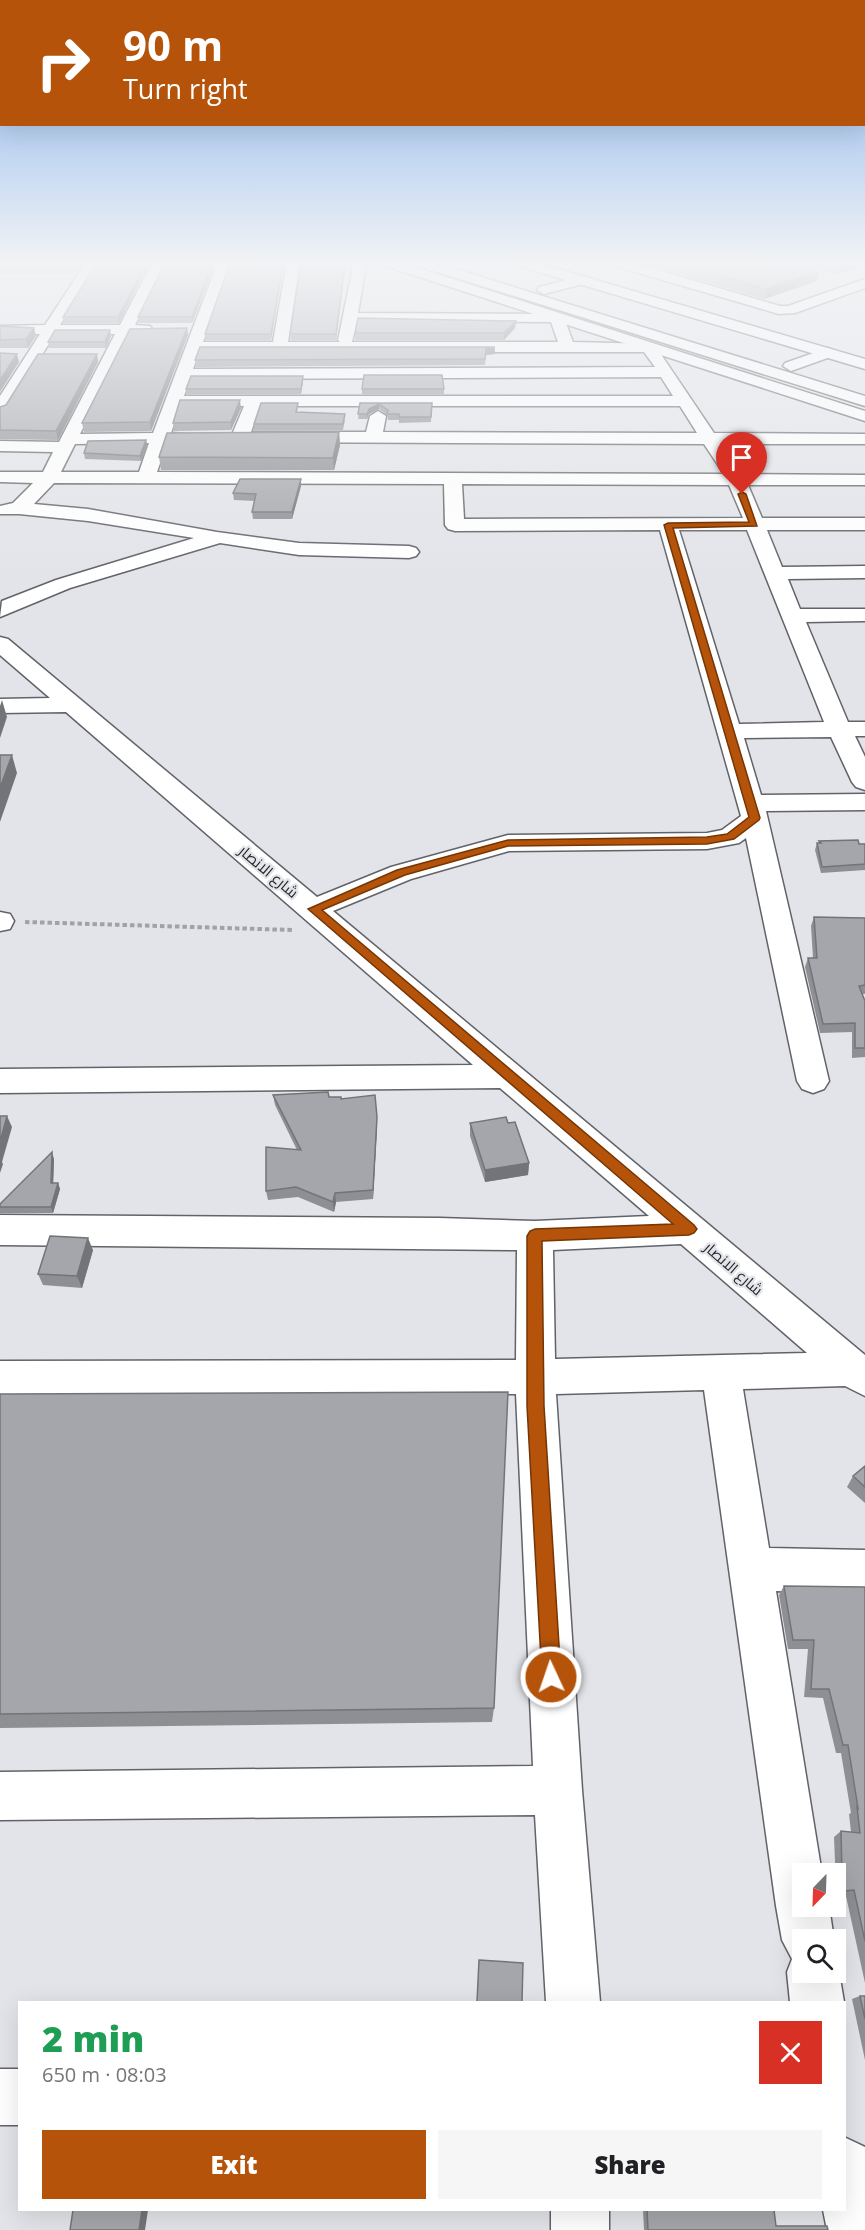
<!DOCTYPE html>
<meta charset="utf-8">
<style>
:root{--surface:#fff;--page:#f6f6f6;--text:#202124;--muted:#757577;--accent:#b45309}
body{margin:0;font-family:"Open Sans",Cairo,sans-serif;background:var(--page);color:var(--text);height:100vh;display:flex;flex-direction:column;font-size:22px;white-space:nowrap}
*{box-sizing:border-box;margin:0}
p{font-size:20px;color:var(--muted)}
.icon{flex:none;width:33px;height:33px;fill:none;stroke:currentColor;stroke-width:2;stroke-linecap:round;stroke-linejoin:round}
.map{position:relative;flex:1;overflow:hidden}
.drawer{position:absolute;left:18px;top:2001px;width:828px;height:210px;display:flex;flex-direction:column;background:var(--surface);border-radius:0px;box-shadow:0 6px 24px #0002}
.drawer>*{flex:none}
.top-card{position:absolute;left:0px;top:0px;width:866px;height:126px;box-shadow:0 6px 24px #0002;background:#b45309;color:#fff;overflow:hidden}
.needle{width:39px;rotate:203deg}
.fabs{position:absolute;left:792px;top:1863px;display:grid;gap:12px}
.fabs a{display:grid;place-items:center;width:54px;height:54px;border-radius:0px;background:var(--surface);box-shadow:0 6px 24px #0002;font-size:30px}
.pin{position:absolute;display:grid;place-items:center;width:51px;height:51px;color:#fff;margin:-62px -26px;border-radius:50% 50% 50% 0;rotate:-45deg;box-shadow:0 0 6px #0007}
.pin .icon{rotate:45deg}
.me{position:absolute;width:66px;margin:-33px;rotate:357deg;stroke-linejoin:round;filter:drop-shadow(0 0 4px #0008)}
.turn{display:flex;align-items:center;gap:21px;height:126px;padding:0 24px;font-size:27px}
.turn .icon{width:78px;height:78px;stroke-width:2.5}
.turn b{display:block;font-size:42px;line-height:51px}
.round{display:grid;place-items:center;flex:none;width:63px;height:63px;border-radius:0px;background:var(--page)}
.summary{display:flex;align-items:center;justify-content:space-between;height:102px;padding:0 24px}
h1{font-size:36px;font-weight:800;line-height:45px;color:#1e9e55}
.action{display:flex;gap:12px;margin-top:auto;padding:12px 24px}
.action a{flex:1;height:69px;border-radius:0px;background:var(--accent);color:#fff;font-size:24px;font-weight:800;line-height:69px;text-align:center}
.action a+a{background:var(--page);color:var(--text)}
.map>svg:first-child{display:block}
</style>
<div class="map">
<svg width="865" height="2230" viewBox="0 0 865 2230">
<rect width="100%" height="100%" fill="#e2e4e9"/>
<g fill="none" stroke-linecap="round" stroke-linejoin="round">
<g stroke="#616368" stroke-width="3">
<path id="minor" d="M0 261H370L366 265 358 313 557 314 564 318 573 342 654 344 714 433 865 434V444H721L742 474 865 475V485H748L762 518H865V530H767L782 567 865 566V578L788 579 800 609H865V621L806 622 848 722H865V736H855L865 757V790L856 787 852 782 831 737 744 738 761 795 865 794V810L766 811 829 1081 824 1089 813 1093 802 1089 797 1081 746 838 739 843 707 849 509 851 411 879 333 911 865 1355V1396L845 1386 743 1389 769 1548 865 1550V1594L776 1591 822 1874H802V1906H829L834 1940H802V1972H836V1963L839 1972 844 2002H790L787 1972 792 1959 782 1940 776 1906 704 1390 556 1394 582 1790 600 2002H546L535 1815 0 1820V1772L533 1766 516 1394 0 1395V1361L516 1360 517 1250 0 1245V1215L440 1218 535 1221 649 1216 500 1088 0 1093V1069L473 1065 66 712 0 713V699L50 698 0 655V637L8 639 317 897 391 867 508 835 707 833 722 830 741 816 660 530 455 531 448 529 445 525 444 484 54 483 34 504 88 509 217 532 299 543 409 546 416 548 419 552 416 556 409 558 299 555 220 543 70 588 0 617 2 601 56 580 194 538 88 521 19 514H0V506L13 503 33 483 0 482V472H43L53 452 0 451V441L59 442 115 334H55L8 409 0 414V396L40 334H0V326L45 325 83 267H0ZM96 267H150L120 325H60ZM164 267H216L153 433 80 434 130 334 145 333 152 329 150 326 135 325ZM229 267H286L273 342H203ZM299 267H353L338 340 340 342H288ZM357 321 551 322 558 342H352ZM199 352H644L655 367 193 369ZM661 377 673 396H184L190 379ZM180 406H244L231 437 234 441 240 442 704 444 724 474 157 472 167 443 187 442 190 438 187 434 171 433ZM260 406H680L697 433 383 432 386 416 378 411 370 416 366 432H251ZM149 443 139 472H61L75 444ZM462 484 729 485 743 518 464 519ZM679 530H747L824 722 739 724ZM681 1244 807 1353 555 1359 553 1250Z
M606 261H627L780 306H788L865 279V288L795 313 779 314 608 264Z
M0 912 10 914 14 921 10 929 0 931Z
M0 2069H20V2125H0Z
M844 2137 865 2147V2230H827L823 2210H844Z
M551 2210H609V2230H551Z"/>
</g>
<g stroke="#616368" stroke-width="3">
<path id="major" d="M377 261H397L865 411V421L379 264Z
M510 261H531L865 359V369L512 264Z"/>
</g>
<g stroke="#616368" stroke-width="3">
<path id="highway" d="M410 261H430L865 396V406L412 264Z
M582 276 589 280 587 283 544 294 537 290 539 287Z
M828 348 833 350 836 353 833 356 791 371 783 366 785 363Z"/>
</g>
<path stroke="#a1a2a6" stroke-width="4" stroke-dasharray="4.5 3" stroke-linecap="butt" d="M25 922 293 930"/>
<use href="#minor" fill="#fff" fill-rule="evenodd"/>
<use href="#major" fill="#fff" fill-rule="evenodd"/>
<use href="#highway" fill="#fff" fill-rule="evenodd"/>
</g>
<path fill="#8d8f93" d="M635 261H865L837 274 799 263 795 265 817 281 764 299Z
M283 263V269L271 340H206L205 334Z
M146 264V269L119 323H64L63 317Z
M345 264V269L336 340H291L290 334Z
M78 265 79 269 76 273H0V268Z
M213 269 192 323H139L138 317Z
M516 321 515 328 504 340H355V333Z
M0 326 34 328 36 336 28 348H0Z
M187 328 188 335 151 431 84 432 82 423Z
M110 330 111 336 106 348H49L48 342Z
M97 354 98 362 58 440 0 439V407L6 405Z
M495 354 486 355 485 365 196 367 195 360Z
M303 376V381L301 394H187L186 389Z
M362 389H444V394H362Z
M298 403 297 412 345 420 343 430H254V424Z
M360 403H432L431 422 399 423V420H388L387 415 379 409 369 414 367 419H358Z
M241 408 231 430 174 431 173 423Z
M339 432 340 445 334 470H161L159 457Z
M146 440 147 445 141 461 85 459 84 453Z
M301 479V486L292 519H253L252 512 255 501 234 500 233 493Z
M819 841 865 844V870L821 873 815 850 817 843H818Z
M814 917 865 918V994H862L865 1001V1057L852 1058V1032L820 1033 805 967 808 958H813L811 926Z
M273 1095 329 1097 341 1099 377 1126 373 1199 336 1202 334 1212 298 1197 268 1200 266 1191 297 1150 275 1105Z
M470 1123H508L529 1163 528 1175 485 1182 470 1136Z
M54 1159 53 1183H58L60 1189 53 1213H0V1204Z
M93 1250 82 1288 43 1285 38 1274Z
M0 1394 494 1708 492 1722 0 1728Z
M865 1466V1503L847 1487 853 1476Z
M784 1586 865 1587V1983L846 1896H837L836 1886 834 1837 841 1831 851 1832 849 1814 851 1813 841 1753H836L823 1698 804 1697 808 1649H788L779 1595Z
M860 1996H865V2060L852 1999Z
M643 2210H774L776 2226H827L828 2230H644Z"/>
<path fill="#737478" d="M790 261H799V263L789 268Z
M851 261H865V265L837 274 839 265Z
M212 263 213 269 192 323V317Z
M283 263V269L271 340V334Z
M146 264V269L119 323 118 317Z
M345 264V269L336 340V334Z
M78 265 79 269 76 273V268Z
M819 272 817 281 764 299 766 289Z
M516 321 515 328 504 340V333Z
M34 328 36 336 28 348 26 339Z
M187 328 188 335 151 431 150 422Z
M110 330 111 336 106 348 105 342Z
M495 347V354L486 355 485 365 486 348Z
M17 354 19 362 0 392V380Z
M97 354 98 362 58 440 56 431Z
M303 376V381L301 394V389Z
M240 400 241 408 231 430V422Z
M379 404V409L369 414 367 419V414L369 409Z
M339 432 340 445 334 470 333 458Z
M146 440 147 445 141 461 140 456Z
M301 479V486L292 519V512Z
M2 700 7 717 0 738V706Z
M12 755 17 773 0 822V788Z
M7 1116 12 1127 2 1162 3 1164 0 1173V1142Z
M377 1117V1126L373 1199V1190Z
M52 1152 54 1159 53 1189 51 1183Z
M529 1163 528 1175 485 1182V1170Z
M58 1183 60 1189 53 1213 51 1207Z
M335 1193 336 1202 334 1212 333 1202Z
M88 1238 93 1250 82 1288 77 1276Z
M142 2210H148L145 2230H139Z"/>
<path fill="#a4a6ab" stroke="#737478" stroke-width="1.5" d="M667 261H792L794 265 819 272 766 289Z
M826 261H851L839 265Z
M165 263H212L192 317H138Z
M230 263H283L271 334H205Z
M96 264H146L118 317H63Z
M301 264H345L336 334H290Z
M0 265H78L76 268H0Z
M358 318 516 321 504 333H355Z
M0 326 34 328 26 339 0 340Z
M187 328 150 422 82 423 130 329Z
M55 330H110L105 342H48Z
M200 347H495L486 348 485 359 195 360Z
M0 353 17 354 0 380Z
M38 354H97L56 431 0 430V407L6 405Z
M364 375H442L444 389H362Z
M191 376H303L301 389H186Z
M180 400H240L231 422 173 423Z
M261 403H298L296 412 345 414 343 424H254Z
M360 403H432L431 417H399V414H387L388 410 379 404 369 409 367 414H358Z
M339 432 333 458 159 457 167 433Z
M146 440 140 456 84 453 88 441Z
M240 479H301L292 512H252L256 494 233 493Z
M0 755H12L0 788Z
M858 840 859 844H865V864L822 867 817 843H821L819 841Z
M814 917 865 918V985L859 986 865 1001V1048H855V1023L823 1024 808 958H817Z
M328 1092 329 1097H341V1099L375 1095 377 1117 373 1190 335 1193 333 1202 296 1187 266 1191V1147L301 1150 273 1095Z
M0 1116H7L0 1142Z
M506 1117 508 1123 515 1122 529 1163 485 1170 470 1123Z
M52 1152 51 1183H58L51 1207H0V1204Z
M50 1236 88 1238 77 1276 38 1274Z
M508 1392 494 1708 0 1714V1394Z
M865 1466V1487L853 1476Z
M784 1586 865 1587V1941L854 1890 844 1891 842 1874 841 1831 860 1833 857 1807 858 1808 848 1745H843L829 1689H811L814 1640H793Z
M479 1960 523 1963 522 2002H477Z
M860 1996H865V2019Z
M73 2210H142L139 2230H70Z
M647 2210H774L776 2226H827L828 2230H648Z"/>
<linearGradient id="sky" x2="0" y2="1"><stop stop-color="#7eaeed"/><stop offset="0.46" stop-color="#f2f3f5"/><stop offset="1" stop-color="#f2f3f5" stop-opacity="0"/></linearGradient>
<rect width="865" height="573" fill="url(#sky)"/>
<path fill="#b45309" stroke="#753606" stroke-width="1.5" d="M742 492 746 494 757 526 673 528 760 818 759 820 734 839 707 844 508 846 405 875 322 910 694 1225 697 1229 694 1233 689 1235 542 1241 544 1406 561 1677 558 1684 551 1687 545 1684 542 1677 527 1406V1236L530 1231 535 1229 673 1224 308 909 397 870 508 840 707 837 727 834 749 817 664 525 668 523 749 522 738 494Z"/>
<g text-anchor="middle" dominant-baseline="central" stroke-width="4.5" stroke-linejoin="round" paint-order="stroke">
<g font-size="15" fill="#252628" stroke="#e2e4e9">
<text transform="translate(269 871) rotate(40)">شارع الانصار</text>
<text transform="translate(734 1268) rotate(41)">شارع الانصار</text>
</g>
</g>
</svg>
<div class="fabs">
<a><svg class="needle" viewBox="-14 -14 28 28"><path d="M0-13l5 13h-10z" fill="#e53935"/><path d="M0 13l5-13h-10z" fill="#757577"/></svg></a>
<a><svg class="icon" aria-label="search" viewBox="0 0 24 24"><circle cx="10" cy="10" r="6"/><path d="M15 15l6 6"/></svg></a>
</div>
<div class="pin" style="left:742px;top:494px;background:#d93025"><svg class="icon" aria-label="arrive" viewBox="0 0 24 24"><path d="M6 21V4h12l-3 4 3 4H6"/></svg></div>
<svg class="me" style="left:551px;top:1677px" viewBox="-20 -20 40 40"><circle r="17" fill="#b45309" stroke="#fff" stroke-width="3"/><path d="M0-11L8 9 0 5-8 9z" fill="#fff"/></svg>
<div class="top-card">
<div class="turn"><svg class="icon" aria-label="right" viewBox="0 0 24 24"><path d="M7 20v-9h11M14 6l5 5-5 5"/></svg><div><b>90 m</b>Turn right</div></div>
</div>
<section class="drawer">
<div class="summary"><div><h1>2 min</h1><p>650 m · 08:03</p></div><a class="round" style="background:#d93025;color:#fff"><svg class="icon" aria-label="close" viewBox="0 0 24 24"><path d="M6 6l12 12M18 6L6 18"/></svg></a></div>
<div class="action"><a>Exit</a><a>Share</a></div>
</section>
</div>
